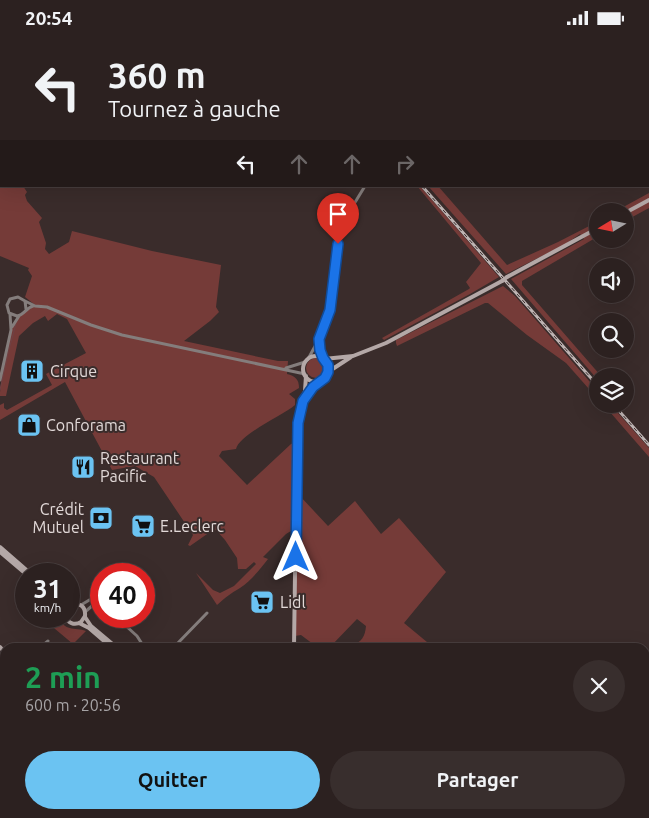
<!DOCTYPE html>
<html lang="fr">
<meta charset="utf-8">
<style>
:root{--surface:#2c2120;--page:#382e2d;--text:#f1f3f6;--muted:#a6a3a5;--line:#483e3e;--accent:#6bc3f2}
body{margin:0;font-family:Ubuntu,sans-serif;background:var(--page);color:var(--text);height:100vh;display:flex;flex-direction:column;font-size:19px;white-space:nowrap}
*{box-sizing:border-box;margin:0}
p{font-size:16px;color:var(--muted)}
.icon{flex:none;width:28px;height:28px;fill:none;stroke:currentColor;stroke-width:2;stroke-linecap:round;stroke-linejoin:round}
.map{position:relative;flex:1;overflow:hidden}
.sheet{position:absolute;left:0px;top:608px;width:650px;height:176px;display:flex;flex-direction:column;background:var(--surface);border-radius:15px 15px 0 0;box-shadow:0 5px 20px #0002,0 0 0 1px var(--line)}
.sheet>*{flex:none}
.top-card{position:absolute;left:0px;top:0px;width:650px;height:152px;box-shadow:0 5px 20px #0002,0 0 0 1px var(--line);background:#2c2120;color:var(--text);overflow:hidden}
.needle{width:32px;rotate:260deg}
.tools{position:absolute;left:589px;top:168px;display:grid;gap:10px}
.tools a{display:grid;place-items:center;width:45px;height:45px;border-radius:50%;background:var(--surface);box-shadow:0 5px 20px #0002,0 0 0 1px var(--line);font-size:25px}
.speed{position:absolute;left:15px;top:528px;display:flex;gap:10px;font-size:25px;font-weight:700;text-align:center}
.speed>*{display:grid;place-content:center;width:65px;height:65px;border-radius:50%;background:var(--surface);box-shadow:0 5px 20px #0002,0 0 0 1px var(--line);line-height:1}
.speed small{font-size:12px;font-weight:400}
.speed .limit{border:8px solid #d22;background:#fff;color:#111}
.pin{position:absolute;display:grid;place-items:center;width:42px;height:42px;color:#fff;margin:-51px -21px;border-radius:50% 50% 50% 0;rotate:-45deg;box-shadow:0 0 5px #0007}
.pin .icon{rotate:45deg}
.me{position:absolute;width:55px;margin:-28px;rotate:0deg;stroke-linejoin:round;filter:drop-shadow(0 0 4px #0008)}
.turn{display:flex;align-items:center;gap:18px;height:105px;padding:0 25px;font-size:22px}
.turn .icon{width:65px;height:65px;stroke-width:2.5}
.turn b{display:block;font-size:35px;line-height:42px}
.lanes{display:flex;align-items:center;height:48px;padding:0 25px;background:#0003;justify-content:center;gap:25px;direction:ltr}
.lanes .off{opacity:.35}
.round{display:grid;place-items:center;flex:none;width:52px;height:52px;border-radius:26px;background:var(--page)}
.overview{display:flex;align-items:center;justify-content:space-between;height:85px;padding:0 25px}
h1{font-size:30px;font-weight:700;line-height:38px;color:#1e9e55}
.primary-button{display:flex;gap:10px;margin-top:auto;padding:10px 25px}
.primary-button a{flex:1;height:58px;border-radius:30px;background:var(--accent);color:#111;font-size:20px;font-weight:700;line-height:58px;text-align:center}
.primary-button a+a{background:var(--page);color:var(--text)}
.status{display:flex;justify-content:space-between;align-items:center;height:35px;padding:0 25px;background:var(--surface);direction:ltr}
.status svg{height:14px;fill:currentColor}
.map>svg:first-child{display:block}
</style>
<div class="status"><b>20:54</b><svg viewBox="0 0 49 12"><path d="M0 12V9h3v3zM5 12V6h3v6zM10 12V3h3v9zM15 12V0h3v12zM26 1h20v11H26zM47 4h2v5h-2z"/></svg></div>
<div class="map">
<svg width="649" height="783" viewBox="0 0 649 783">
<rect width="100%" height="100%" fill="#3a2c2b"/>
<path fill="#753b38" d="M0 119 1 151H23L27 157 25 160 27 166 42 183 39 187 46 208 45 214 49 219 69 207 72 196 152 216 221 230 216 272 219 277 210 286 184 306 278 326H288L287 339C295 341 299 344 299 353L289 359 295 364V370C282 381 240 399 236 414L222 416 219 421 247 450 291 409 296 407V459L299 460 328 491 355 466 381 499 399 483 446 537 404 588 433 612H354L352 611C362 606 365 602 366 591L357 584 330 612H317L301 600 295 601 296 493 286 499 263 522 268 524C260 534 251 546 240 553 231 558 225 563 217 570L196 538 213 555 220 558 234 551 256 529 254 527 246 534H238L237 523 225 505 216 495 210 497 190 511 188 510 193 500 154 442 135 431 112 435 65 347 0 385V370L4 368V373L7 375 52 350 46 339 86 318 67 284 57 279 48 286 45 281 33 288 19 301 6 361H0C0 347 9 296 16 284 20 279 30 274 35 270L25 262 32 241 28 235 29 233 0 221Z
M417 151H420L499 242 470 259 384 305 382 303 469 254 470 253 466 247 481 228Z
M428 151H438L507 230 558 207 597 187V202L522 246V250L601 341H598L597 344 511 244 584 204 580 199 564 210 506 239Z
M649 158V173L625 186V176H616Z
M503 251 515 261 597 355V363L566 328 527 300 488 268H485L397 311 396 308V305Z
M306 333a10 10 0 1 1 20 0a10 10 0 1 1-20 0Z
M603 369H610L649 413V422Z
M44 581H59C63 597 75 592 86 596L73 609 42 583Z
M27 779H111L114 783H24Z"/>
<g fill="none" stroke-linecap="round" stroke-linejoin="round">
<path stroke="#6e4245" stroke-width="1" d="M0 355 9 314 16 289"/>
<path stroke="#847d7c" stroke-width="3" d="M397 1 398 0
M25 266 35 271 47 272 91 290 122 300 305 339
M26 274 25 266 18 262 10 264 7 270 9 278 17 281C24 280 26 273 33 271
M12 292 19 281
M319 305V315L323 323
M308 324 319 304 330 275 338 209 343 187 365 151
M286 333 305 327
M0 345 11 295 10 279
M81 570 101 558
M85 577 93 570H101
M115 581 137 601 144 612
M41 612 48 606
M174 612 207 578
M0 711 5 707
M0 776 5 771
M183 779 188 783"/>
<path stroke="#b4a8a7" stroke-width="4" d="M625 178 649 165
M507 242 598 193
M303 334a13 13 0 1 1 26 0a13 13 0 1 1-26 0Z
M324 324 353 321 386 308 502 246
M328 337 351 322
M304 364 319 346
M0 512 31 539
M0 517 26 539
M65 581C68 588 74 591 81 587L85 581C86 569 78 569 69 567
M85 582 91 591 116 612
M79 588 89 593 111 612
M0 612 5 618
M294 612 297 397 305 356 306 341
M117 779 119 783
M310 779 315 783
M281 783 288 779"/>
<g stroke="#bfb5b4" stroke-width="3">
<path id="rail" d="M318 0V1
M422 151 598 351
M613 369 649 410"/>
</g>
<use href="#rail" stroke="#3a2c2b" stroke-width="1" stroke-dasharray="4" stroke-linecap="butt"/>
<path stroke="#b4a8a7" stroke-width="4" d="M502 246 507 242"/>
</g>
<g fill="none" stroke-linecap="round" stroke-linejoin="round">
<g stroke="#114b97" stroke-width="12">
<path id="route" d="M296 522 298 388 303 366 313 352 325 343 328 337V330L323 323 320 315 319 304 330 275 338 209"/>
</g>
<use href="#route" stroke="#1a73e8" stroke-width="9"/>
</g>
<defs>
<g id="building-square" transform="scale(1.25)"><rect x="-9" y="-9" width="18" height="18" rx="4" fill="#6bc3f2" stroke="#3a2c2b"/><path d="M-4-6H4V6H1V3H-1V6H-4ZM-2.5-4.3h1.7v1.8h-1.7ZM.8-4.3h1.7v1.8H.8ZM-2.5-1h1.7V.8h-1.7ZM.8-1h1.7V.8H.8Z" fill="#111"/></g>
<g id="shop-square" transform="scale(1.25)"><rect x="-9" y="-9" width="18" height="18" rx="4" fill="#6bc3f2" stroke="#3a2c2b"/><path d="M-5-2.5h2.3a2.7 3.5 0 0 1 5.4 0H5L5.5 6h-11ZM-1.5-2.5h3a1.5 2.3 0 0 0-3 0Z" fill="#111"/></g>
<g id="restaurant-square" transform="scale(1.25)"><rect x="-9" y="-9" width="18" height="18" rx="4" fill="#6bc3f2" stroke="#3a2c2b"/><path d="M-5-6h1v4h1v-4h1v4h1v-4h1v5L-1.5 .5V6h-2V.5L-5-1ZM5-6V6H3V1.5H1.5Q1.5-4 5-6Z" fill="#111"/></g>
<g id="bank-square" transform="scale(1.25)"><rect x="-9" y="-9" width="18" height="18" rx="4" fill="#6bc3f2" stroke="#3a2c2b"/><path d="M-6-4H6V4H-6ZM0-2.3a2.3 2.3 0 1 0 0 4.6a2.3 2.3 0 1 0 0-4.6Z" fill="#111"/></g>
<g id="supermarket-square" transform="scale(1.25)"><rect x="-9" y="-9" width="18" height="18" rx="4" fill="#6bc3f2" stroke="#3a2c2b"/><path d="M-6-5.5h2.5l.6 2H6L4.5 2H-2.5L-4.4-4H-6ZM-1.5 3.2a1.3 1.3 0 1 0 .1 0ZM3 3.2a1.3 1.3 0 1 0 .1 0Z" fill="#111"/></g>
</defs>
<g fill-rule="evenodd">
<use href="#building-square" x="32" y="336"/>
<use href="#shop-square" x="29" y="390"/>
<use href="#restaurant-square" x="83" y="432"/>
<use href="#bank-square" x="101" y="483"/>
<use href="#supermarket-square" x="143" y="491"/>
<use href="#supermarket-square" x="262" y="567"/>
</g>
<g text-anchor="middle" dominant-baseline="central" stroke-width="4" stroke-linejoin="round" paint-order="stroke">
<g font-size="16" fill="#e2d9d8" stroke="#3a2c2b" text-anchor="start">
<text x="50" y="336">Cirque</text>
<text x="46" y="390">Conforama</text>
<text x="100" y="423">Restaurant<tspan x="100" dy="18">Pacific</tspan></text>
<text x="84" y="474" text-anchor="end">Crédit<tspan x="84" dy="18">Mutuel</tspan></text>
<text x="160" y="491">E.Leclerc</text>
<text x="280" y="567">Lidl</text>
</g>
</g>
</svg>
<div class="tools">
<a><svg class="needle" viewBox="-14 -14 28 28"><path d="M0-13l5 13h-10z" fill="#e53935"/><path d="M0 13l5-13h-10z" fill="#a6a3a5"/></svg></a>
<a><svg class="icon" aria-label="sound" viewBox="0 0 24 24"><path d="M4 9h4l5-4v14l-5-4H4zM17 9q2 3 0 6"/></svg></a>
<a><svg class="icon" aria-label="search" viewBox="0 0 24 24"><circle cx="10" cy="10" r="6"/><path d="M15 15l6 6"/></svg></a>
<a><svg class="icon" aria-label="layers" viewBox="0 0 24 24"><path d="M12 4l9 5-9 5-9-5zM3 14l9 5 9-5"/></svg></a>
</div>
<div class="speed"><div>31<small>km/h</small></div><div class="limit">40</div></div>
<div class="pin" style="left:338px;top:209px;background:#d93025"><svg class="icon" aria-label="arrive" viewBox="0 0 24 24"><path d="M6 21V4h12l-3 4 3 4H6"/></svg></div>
<svg class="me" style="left:296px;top:522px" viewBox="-20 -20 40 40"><path d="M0-17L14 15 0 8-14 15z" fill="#1a73e8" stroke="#fff" stroke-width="4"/></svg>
<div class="top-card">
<div class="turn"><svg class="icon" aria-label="left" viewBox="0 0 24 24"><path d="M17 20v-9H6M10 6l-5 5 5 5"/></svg><div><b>360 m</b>Tournez à gauche</div></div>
<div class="lanes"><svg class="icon" aria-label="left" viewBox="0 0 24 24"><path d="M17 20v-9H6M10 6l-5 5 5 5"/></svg><svg class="icon off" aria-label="ahead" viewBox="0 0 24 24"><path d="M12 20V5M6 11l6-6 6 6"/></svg><svg class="icon off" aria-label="ahead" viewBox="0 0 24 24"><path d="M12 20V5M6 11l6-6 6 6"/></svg><svg class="icon off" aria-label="right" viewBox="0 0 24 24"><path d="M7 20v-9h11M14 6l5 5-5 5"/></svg></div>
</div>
<section class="sheet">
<div class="overview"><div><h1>2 min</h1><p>600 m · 20:56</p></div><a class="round"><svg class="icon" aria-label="close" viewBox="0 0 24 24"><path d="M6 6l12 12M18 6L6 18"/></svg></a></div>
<div class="primary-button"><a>Quitter</a><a>Partager</a></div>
</section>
</div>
